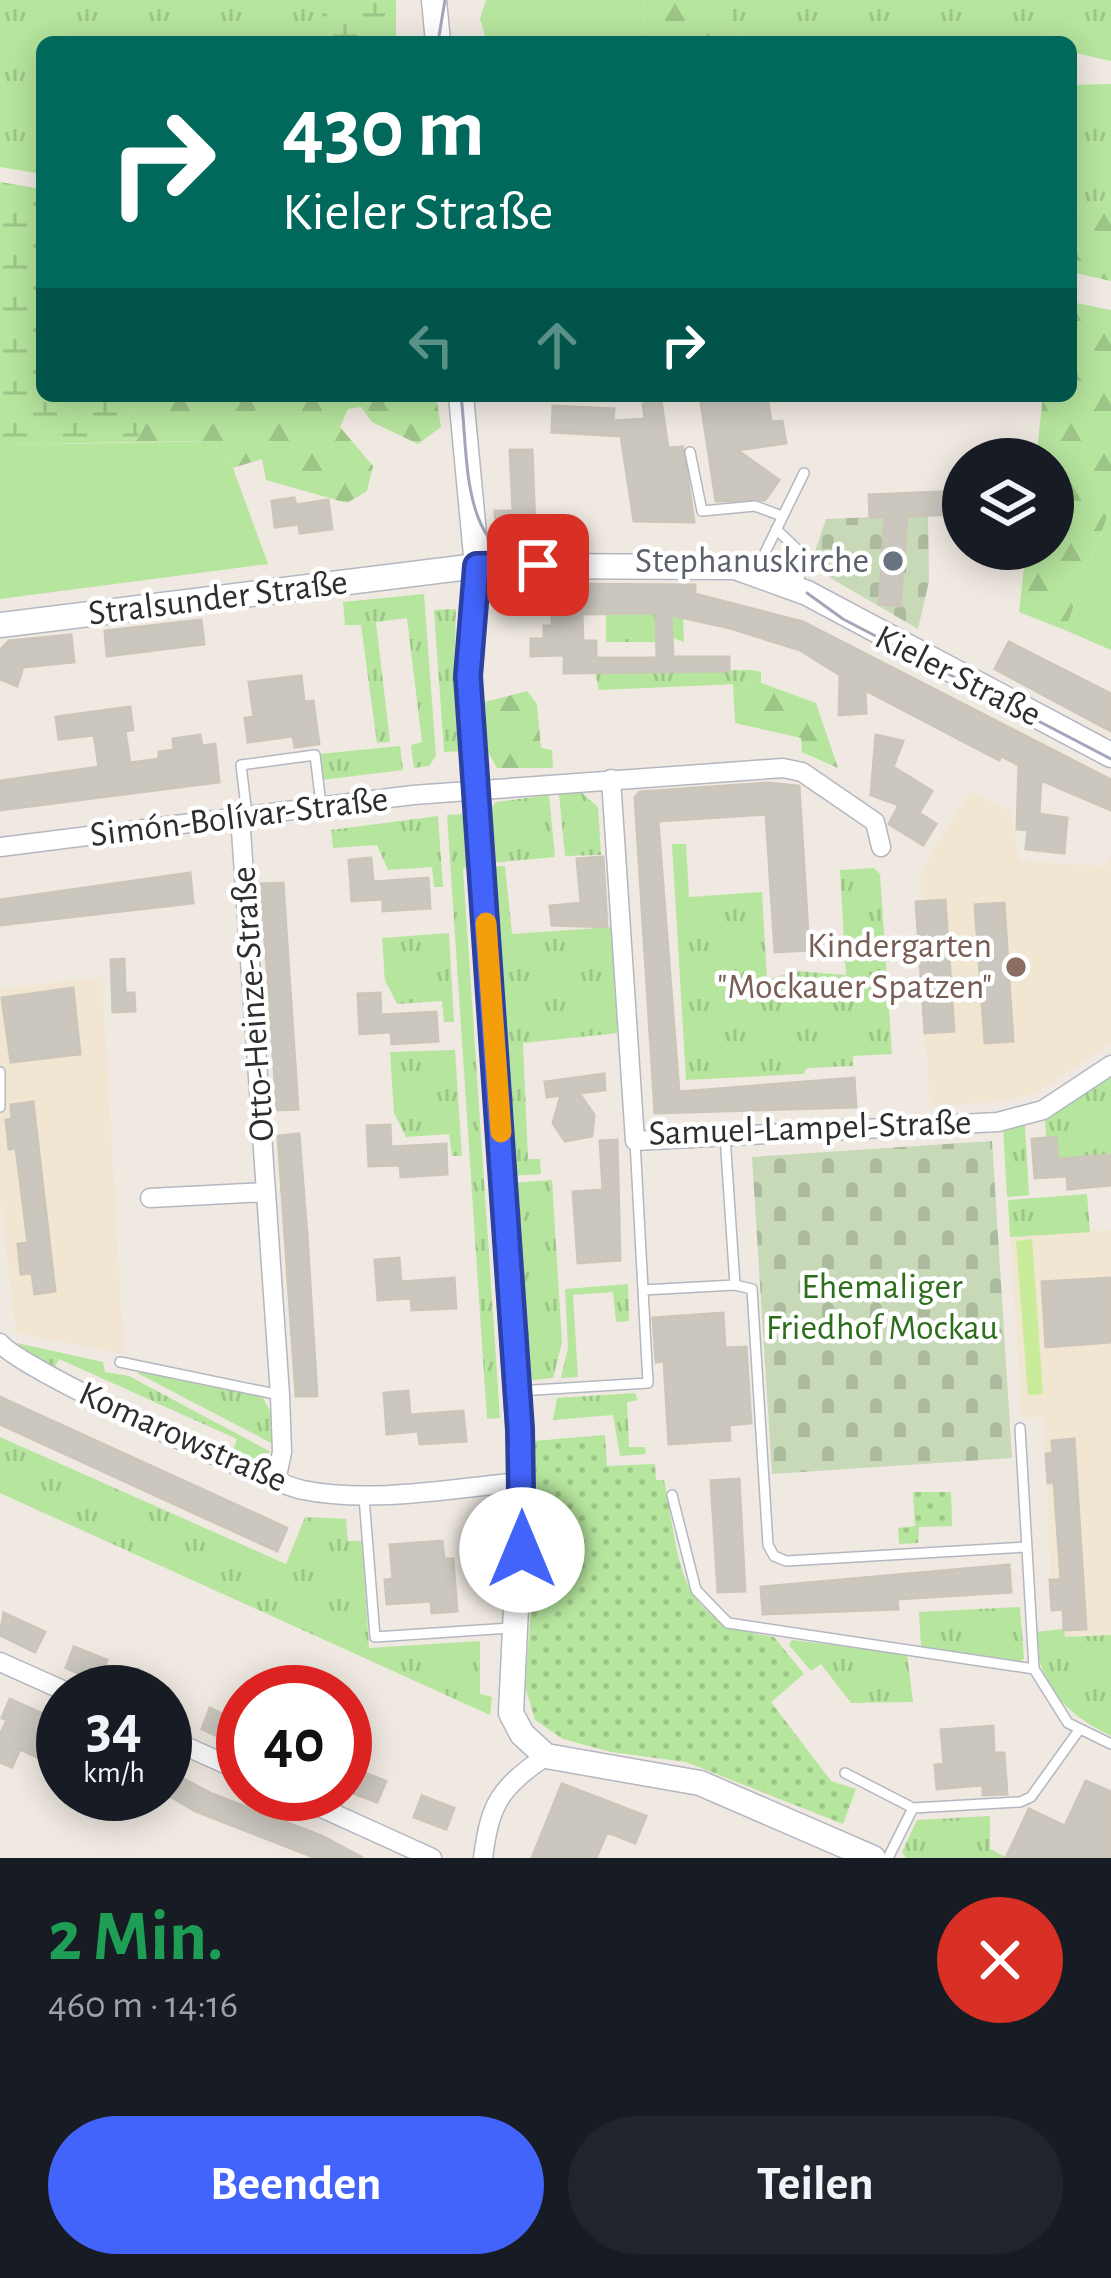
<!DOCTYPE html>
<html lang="de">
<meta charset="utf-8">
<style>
:root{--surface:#171b24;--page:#20242c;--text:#f1f3f6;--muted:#9ea1a6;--accent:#4264fb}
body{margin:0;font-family:"Alegreya Sans",sans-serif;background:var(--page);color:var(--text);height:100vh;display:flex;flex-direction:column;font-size:45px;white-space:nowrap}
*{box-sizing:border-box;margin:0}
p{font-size:39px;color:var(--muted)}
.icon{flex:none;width:66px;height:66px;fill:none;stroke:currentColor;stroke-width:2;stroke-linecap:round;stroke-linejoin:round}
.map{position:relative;height:1858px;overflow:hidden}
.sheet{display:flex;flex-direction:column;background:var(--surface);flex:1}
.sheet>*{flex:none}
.hud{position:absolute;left:36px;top:36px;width:1041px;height:366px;border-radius:18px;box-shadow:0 6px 30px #0003;background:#00695c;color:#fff;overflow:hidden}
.buttons{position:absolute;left:942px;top:438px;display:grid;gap:24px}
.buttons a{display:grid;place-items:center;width:132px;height:132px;border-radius:50%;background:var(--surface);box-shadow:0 6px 30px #0003;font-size:60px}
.speed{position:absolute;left:36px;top:1665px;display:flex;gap:24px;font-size:60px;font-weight:700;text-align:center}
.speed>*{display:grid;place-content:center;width:156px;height:156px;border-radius:50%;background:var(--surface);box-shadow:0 6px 30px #0003;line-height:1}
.speed small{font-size:30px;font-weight:400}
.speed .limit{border:18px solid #d22;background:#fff;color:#111}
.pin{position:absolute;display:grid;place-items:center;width:102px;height:102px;color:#fff;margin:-51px;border-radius:24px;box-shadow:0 6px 18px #0006}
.me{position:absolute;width:132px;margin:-66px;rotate:0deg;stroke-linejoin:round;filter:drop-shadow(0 0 9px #0008)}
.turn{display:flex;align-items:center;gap:42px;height:252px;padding:0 48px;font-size:54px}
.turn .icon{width:156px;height:156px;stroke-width:2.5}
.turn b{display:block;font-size:84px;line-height:102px}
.lanes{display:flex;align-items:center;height:114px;padding:0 48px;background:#0003;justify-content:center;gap:60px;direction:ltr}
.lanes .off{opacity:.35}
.round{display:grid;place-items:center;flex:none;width:126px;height:126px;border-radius:63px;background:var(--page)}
.head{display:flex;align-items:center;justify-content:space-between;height:204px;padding:0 48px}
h1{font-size:72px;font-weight:700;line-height:90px;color:#1e9e55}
.cta{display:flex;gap:24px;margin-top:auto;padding:24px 48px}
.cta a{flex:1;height:138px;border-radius:72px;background:var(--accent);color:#fff;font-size:48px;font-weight:700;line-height:138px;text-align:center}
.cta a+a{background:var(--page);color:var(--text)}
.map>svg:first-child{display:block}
</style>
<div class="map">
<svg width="1111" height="1858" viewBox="0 0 1111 1858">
<defs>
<pattern id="grass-tufts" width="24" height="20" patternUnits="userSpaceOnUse" patternTransform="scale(3)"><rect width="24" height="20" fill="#b6e59e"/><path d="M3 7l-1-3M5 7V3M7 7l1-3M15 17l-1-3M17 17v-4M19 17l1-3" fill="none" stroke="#9dc588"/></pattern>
<pattern id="forest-firs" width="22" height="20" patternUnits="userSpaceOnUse" patternTransform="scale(3)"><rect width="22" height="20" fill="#b6e59e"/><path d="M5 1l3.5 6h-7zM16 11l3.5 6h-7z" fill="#9dc588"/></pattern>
<pattern id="wetland-marsh" width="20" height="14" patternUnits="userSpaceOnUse" patternTransform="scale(3)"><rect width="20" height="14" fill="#b6e59e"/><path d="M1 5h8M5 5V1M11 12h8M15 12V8" fill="none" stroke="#9dc588"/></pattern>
<pattern id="cemetery-stones" width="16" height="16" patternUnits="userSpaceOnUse" patternTransform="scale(3)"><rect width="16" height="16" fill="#c8d9b8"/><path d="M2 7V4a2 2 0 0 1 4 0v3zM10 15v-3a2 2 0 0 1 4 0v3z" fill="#acbb9e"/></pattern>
<pattern id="park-dots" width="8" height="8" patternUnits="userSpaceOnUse" patternTransform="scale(3)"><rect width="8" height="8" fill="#b6e59e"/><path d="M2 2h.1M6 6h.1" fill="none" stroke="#9dc588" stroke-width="1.8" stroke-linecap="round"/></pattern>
</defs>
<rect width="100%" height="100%" fill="#efe9e1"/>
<path fill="#f0e6d1" d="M970 792 1011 812 1019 861 1104 866 1111 857V1044L1036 1093 1007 1101 930 1107 916 902 921 901V870Z
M102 977 124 1354 16 1333 0 1198V989Z
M1111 1230V1635L1064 1637 1063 1610H1052L1044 1417 1022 1418 1010 1237Z"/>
<path fill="url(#grass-tufts)" d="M0 0H396V42H42V174L0 167Z
M723 0H1111V61L1071 52V42H741Z
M1111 84V198L1071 214V85Z
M424 594 436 756 429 766 414 768 411 745 422 742 407 618 376 622 390 742 377 743 361 625H345L343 602Z
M456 609 454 681 463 751 444 752 434 610Z
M606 613H683L684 642 657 632 656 642H606Z
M751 670 761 672V683L599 690 595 672Z
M400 746 403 770 322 780 319 754Z
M582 793 598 807 601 855 565 856 559 794Z
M549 795 555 857 490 863 487 815 496 802Z
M465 814 470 867 463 869 500 1418 487 1419 447 815Z
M438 816 443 887H434L432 867 388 870 377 845 333 848 331 830Z
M672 844H686L689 897 762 892 767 980 796 971 846 975 840 870 874 868 880 874 892 1054 853 1056V1066L807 1068 803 1074 686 1080Z
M505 866 512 934 612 927 618 1033 523 1043 528 1159H540L541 1174 510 1176 490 867Z
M449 933 454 1022H444L442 1001 397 1004 385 980 382 938Z
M455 1050 462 1156H452L449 1134 406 1137 394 1113 390 1052Z
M1111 1076V1155L1058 1161 1056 1138H1046L1045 1119Z
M1025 1126 1029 1195 1007 1197 1003 1128Z
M552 1180 562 1343 553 1378 524 1381 511 1183Z
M1087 1194 1090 1232 1010 1237 1008 1200Z
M628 1284 629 1321 616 1322 613 1292 573 1295 578 1377 561 1378 568 1348 565 1289Z
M12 1342 103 1362 105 1372 129 1376 271 1452 252 1459 233 1450 237 1439 59 1359 54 1369Z
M146 1371 262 1396 276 1422 275 1445 137 1373Z
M635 1393 638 1400 627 1402 629 1447H645L646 1454 620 1456 613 1415 553 1420 557 1398Z
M0 1437 286 1564 305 1517 346 1519 348 1541H362L369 1648 480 1641V1694L492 1697 490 1715 0 1493Z
M1020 1607 1024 1659 1017 1664 921 1646 919 1612Z
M1064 1629 1065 1637 1111 1635V1736C1064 1713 1038 1685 1035 1632Z
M792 1640 907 1654 913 1702 851 1703 821 1664 811 1671 789 1645Z
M990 1816V1849L1008 1858H906L902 1852 917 1820Z"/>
<path fill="url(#forest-firs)" d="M645 0H723L741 42H642Z
M1111 198V281L1071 272V214Z
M1071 302 1111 310V507L1065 630 1019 612 1026 549H1053V459H1036L1043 396H1071Z
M136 396H436L441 427 418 444 372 422 361 407 348 409 340 427 373 466 367 491 347 503 266 480 262 459 233 468 223 441 133 442 143 428 132 413Z
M761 683 816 703 838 768 802 752 801 738 735 723 733 684Z
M527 691 537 704 541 748 552 750 553 768H497L488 752 485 702Z"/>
<path fill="url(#wetland-marsh)" d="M316 0H386L380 42H334Z
M0 182 42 189V396H136L132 413 144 428 133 442 0 445Z"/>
<path fill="url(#cemetery-stones)" d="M928 515 929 581 918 629 810 566 826 519Z
M992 1141 1012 1458 772 1474 752 1157Z"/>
<path fill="url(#park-dots)" d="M605 1435 607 1466 655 1464 656 1480H664C681 1563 674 1623 774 1637L804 1674 771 1702 831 1781 856 1789 843 1824 686 1762 611 1752 563 1739 535 1720 525 1686 538 1523 534 1441Z
M913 1492H951L952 1526 919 1527 918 1543 899 1544 898 1528 915 1526Z"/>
<path fill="#b6e59e" d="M486 0H645L642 42H487L480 19Z
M223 441 268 564 0 599V445Z
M1111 507V650L1065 630Z"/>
<path fill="#c9ec9a" d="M1032 1239 1043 1394 1028 1395 1016 1241Z"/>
<path fill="#cbc7bf" stroke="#cbc5ba" stroke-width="3" fill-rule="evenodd" d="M700 396H767L771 422 782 421 786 443 737 450 779 480 765 500 716 501Z
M661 401 668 448 683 447 694 522 634 521 621 436 552 432 553 406 614 409 613 421 645 419 643 404Z
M510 450H532L535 527H496L495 511H513Z
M963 491V514L907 516 900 606 879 604 885 517H870L869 495Z
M294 498 296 505 328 500 332 529 300 533 299 524 275 527 272 501Z
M552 584 695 585V594L803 622 1111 780V810L1041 780 1039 814 1067 818 1064 853 1026 849 1028 830 1017 829 1019 765 1001 756 999 760 865 690 866 713 839 715 840 675 800 650 730 628 671 615 673 657H729V671L564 673V655L531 656V639H544V626H552ZM656 613 657 658H596V641H583L582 614Z
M201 620 204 644 107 656 105 631Z
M71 635 74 662 23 667 17 686 0 679V650L9 641Z
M1009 642 1111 694V731L995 669Z
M301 676 304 702 313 701 319 744 295 747 293 736 248 742 245 718 254 717 249 682Z
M130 707 133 730 125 731 130 763 159 759V752L174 750 173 739 200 735 202 746 215 744 219 782 0 810V781L99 767 94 735 59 739 56 717Z
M876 735 903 741 893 767 932 791 919 813 936 824 923 845 889 824 899 805 871 795Z
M767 783 799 786 809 950 775 952 766 814 658 821 679 1092 854 1078 856 1107 655 1113 635 797 640 792Z
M603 857 607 927 552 925 550 906 581 903 577 859Z
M371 858 373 882 428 878 430 908 383 911V899L352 901 349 860Z
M190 873 193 903 0 925V900Z
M283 883 298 1109 277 1110 261 884Z
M945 900 954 1031 925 1033 916 902Z
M1004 903 1013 1041 985 1043 975 905Z
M124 959 125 993H134L135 1011 113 1012 111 960Z
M73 988 80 1054 11 1062 2 998Z
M380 993 381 1015 436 1012 438 1041 392 1044 391 1032 360 1034 358 994Z
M604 1074 605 1090 579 1093 594 1115 592 1136 565 1141 553 1123 561 1095 547 1097 545 1082Z
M33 1102 55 1291 35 1294 32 1273 21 1274 18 1244 28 1243 16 1148 9 1149 6 1120 12 1119 11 1105Z
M390 1125 391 1147 446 1144 447 1174 401 1177 400 1165 369 1166 367 1126Z
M299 1134 307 1235 317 1396H296L278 1136Z
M1056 1137 1058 1159 1111 1155V1185L1068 1189 1067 1176 1035 1178 1032 1139Z
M617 1140 620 1260 578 1263 573 1192 603 1190 600 1141Z
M399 1258 401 1282 454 1278 456 1308 412 1310 411 1298 378 1300 375 1260Z
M1111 1278V1342L1046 1347 1042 1282Z
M723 1313 725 1348 746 1347 751 1423 729 1425 730 1440 669 1444 664 1361 656 1362 653 1318Z
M408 1391 410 1415 463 1411 466 1441 420 1444 418 1431 387 1434 384 1393Z
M0 1397 287 1528 277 1551 0 1424Z
M1074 1439 1086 1629 1064 1630 1063 1609 1052 1610 1050 1580H1061L1054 1482 1048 1483 1046 1454 1053 1453 1052 1441Z
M739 1479 745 1591 718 1592 711 1481Z
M442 1541 444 1559H453L457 1611 432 1613 431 1601 387 1604 385 1580 393 1579 390 1545Z
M1009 1565 1011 1592 897 1599 898 1609 763 1614 761 1587Z
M4 1613 45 1632 35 1652 0 1635Z
M74 1647 107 1660 98 1681 66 1668Z
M10 1699 63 1723V1744L53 1739 43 1760 20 1749 12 1767 0 1762V1735L7 1720 2 1718Z
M210 1708 243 1724 235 1744 202 1729Z
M993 1726 994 1753H1004L1007 1794 983 1795V1785L937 1789 935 1765 944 1764 941 1730Z
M165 1769 212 1794 322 1836 363 1858H316L195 1811 165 1793Z
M353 1769 386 1781 377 1802 345 1790Z
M1086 1781 1111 1792V1858H1006L1029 1809 1065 1826Z
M562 1784 646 1816 635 1843 607 1832 596 1858H532Z
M422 1796 454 1808 446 1829 414 1817Z"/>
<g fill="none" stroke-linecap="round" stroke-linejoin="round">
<g stroke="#b4b7c1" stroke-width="12">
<path id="lane" d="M690 452 702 511 755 506 782 516
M776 529 800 552 799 590
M756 571 804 473
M247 815 241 765 315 755 321 804
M0 1072V1107
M635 1141 643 1290 735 1285 725 1136
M735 1285 752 1289 768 1545 774 1556 786 1561 1025 1547
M120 1362 280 1395
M518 1391 648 1383 643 1290
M1020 1428 1034 1669 1068 1723 1111 1744
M672 1495 696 1590 728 1623 1034 1669
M364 1497 375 1637 511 1628
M845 1773 913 1808 888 1858
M913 1808 1020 1802 1031 1797 1079 1730"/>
</g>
<g stroke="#b4b7c1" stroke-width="21">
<path id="street" d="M611 779 635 1141 998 1122 1043 1110 1111 1065
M240 816 280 1395 282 1452 276 1481
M0 847 413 795 783 768 802 772 875 822 881 847
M150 1198 266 1192
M0 1343C20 1369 264 1482 303 1490 372 1504 453 1488 522 1482
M0 1662 67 1692
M165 1737 243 1772
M291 1794 432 1858
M483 1858C490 1803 500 1788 546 1756"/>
</g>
<g stroke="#b4b7c1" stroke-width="27">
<path id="secondary" d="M434 0 438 42
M461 396 477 566 469 681 522 1482 511 1713 522 1734 546 1756 700 1783 873 1858
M0 625 477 566 735 567 807 593 1111 755"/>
</g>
<use href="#lane" stroke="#fff" stroke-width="9"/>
<use href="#street" stroke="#fff" stroke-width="18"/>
<use href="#secondary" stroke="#fff" stroke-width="24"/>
<path stroke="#a3a6b8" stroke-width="3" d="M438 42 445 0
M461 396C469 458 459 557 538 565
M807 593 843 619 1111 759"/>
</g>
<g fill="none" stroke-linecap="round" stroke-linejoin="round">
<g stroke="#2b41a3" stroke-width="30">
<path id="route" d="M522 1550 520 1429 468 676 477 566 538 565"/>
</g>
<use href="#route" stroke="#4264fb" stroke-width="21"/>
<path stroke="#f59e0b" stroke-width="21" d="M486 923 501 1132"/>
</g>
<circle fill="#6b7280" stroke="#fff" stroke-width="4.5" cx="893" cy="561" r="12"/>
<circle fill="#8d6e63" stroke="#fff" stroke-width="4.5" cx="1016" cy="967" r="12"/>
<g text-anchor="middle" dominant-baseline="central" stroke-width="9" stroke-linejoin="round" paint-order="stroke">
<g font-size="36" fill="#5b616d" stroke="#fff" text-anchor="end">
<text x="869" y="561">Stephanuskirche</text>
</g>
<g font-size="36" fill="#2e2e2e" stroke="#fff">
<text transform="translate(218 598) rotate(-7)">Stralsunder Straße</text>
<text transform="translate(958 676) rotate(27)">Kieler Straße</text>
<text transform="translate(239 817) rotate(-7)">Simón-Bolívar-Straße</text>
<text transform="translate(253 1004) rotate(-94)">Otto-Heinze-Straße</text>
<text transform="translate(810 1128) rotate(-2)">Samuel-Lampel-Straße</text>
<text transform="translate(183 1437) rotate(24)">Komarowstraße</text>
</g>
<g font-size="36" fill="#785e54" stroke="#fff" text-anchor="end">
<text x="992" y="946">Kindergarten<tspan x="992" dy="41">"Mockauer Spatzen"</tspan></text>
</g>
<g font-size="36" fill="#2c6e1b" stroke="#fff">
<text x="882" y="1287">Ehemaliger<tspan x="882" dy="41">Friedhof Mockau</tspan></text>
</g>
</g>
</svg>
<div class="buttons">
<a><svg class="icon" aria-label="layers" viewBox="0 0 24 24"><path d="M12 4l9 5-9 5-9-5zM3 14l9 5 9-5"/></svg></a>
</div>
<div class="speed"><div>34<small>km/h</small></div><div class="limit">40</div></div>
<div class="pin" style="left:538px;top:565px;background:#d93025"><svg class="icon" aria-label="arrive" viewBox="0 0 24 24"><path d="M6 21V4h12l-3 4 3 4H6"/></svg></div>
<svg class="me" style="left:522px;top:1550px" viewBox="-20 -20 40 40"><circle r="19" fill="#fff"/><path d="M0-13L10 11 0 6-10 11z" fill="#4264fb"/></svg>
<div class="hud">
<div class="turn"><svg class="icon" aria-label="right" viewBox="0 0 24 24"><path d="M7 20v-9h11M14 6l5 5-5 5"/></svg><div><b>430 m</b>Kieler Straße</div></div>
<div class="lanes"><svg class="icon off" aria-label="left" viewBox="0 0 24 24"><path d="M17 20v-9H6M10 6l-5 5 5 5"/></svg><svg class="icon off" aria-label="ahead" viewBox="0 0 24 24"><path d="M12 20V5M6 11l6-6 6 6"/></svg><svg class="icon" aria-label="right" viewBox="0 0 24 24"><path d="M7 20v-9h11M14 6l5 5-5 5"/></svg></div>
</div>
</div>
<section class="sheet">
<div class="head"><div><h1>2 Min.</h1><p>460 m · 14:16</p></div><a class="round" style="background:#d93025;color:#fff"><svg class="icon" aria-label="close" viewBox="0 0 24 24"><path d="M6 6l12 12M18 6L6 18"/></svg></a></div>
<div class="cta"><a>Beenden</a><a>Teilen</a></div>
</section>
